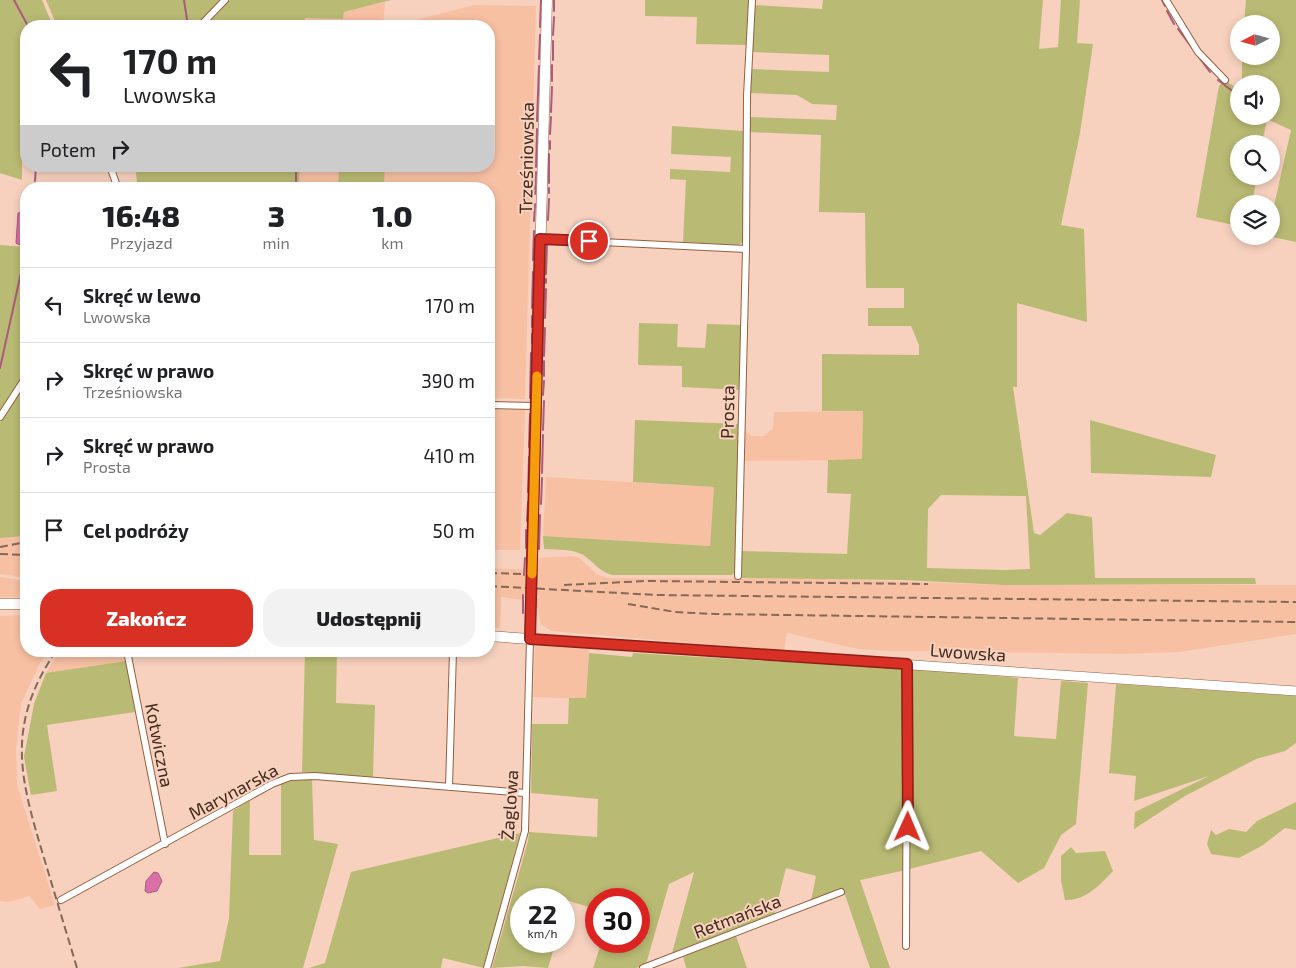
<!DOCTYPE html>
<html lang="pl">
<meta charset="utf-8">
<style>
:root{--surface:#fff;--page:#f2f2f2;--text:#202124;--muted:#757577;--line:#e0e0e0;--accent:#d93025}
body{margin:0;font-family:"Exo 2",sans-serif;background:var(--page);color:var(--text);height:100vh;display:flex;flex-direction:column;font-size:19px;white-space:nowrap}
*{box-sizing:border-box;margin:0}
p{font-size:16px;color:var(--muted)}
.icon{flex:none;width:28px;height:28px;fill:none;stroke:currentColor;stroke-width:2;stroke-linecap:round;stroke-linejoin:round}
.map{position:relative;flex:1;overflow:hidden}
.sheet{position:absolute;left:20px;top:182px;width:475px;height:475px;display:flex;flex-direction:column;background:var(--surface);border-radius:20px;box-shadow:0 2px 8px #0003}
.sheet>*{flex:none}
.guide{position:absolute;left:20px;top:20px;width:475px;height:152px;border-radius:20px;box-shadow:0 2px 8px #0003;background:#fff;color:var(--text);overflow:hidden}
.needle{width:32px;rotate:264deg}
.tools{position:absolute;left:1230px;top:15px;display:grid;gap:10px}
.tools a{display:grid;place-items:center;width:50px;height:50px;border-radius:50%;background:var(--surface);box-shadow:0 2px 8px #0003;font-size:25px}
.speed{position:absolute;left:510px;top:888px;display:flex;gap:10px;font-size:25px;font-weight:700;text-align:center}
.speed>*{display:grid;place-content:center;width:65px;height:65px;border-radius:50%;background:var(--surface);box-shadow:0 2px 8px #0003;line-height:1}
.speed small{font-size:12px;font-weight:400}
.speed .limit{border:8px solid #d22;background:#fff;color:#111}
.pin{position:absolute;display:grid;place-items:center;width:42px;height:42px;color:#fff;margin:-21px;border:2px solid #fff;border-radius:50%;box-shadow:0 1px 5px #0007}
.me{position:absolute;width:55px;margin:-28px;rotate:1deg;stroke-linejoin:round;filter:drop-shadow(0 0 4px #0008)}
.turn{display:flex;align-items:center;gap:18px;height:105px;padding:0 20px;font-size:22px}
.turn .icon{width:65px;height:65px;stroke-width:2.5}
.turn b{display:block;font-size:35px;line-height:42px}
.then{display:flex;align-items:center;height:48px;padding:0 20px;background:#0003;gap:10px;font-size:19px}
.eta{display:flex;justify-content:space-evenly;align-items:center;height:85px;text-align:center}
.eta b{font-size:30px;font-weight:800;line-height:35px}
.cta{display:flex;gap:10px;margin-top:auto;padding:10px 20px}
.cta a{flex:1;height:58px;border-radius:20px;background:var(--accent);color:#fff;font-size:20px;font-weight:800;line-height:58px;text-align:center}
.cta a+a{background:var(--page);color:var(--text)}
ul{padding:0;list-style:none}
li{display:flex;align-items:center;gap:15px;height:75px;padding:0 20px;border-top:1px solid var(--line)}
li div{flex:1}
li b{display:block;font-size:19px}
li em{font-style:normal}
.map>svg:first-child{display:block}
</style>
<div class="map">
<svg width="1296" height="968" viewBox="0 0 1296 968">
<rect width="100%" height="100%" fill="#f7d1be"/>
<path fill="#f8c0a3" d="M385 2 383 26H304L305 18 343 19 344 12Z
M474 5 536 6 525 399 489 398V189H384L385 166H489V26H392Z
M300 166H339L338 189H299Z
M489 409 525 410 520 550H489Z
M863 411 862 460 744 461V430L752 436H763L773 429 774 412Z
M546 477 714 487 710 546 543 536Z
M26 536V578L0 574V538Z
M571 556 578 557 597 574 607 578 825 579 1004 585H1296V634L1179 652 1124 654 892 651 858 649 787 633 784 651 551 631 541 624 536 601 540 596 524 595V600L501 597 500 628 489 627V568L525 570V575L537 576 538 558Z
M0 577 26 581V597H0Z
M26 615V651H49L40 663 21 704 16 748 17 785 55 905 40 909 29 896 10 902 0 901V616Z
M535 646 589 649 586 699 533 697Z
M60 651H124L126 661 46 673Z"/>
<path fill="#b9ba73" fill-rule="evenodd" d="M0 0H42L53 26H26V145L22 163V180L0 173Z
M46 0H221L196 26H57Z
M230 0H391L344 12 343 19 305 18 304 26H206Z
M645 0H750L747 45 696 44 697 17 645 16Z
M823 0H1043L1039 49 1058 47 1061 0H1080L1077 43 1093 44 1080 133 1061 225 1084 229 1087 322 1017 303V387H1013L1034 533 1040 535 1067 513 1092 517 1095 578H1255L1256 584 1004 585 902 580 740 578 741 551 847 554 851 494 827 493 828 460 862 459 863 411H822V354L919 355V345L911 326H868V308H904V288H866L865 213 819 212 821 135 749 132 750 117 836 120 837 105 812 104 797 95 750 93 751 69 829 72V55L752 52 754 5 822 9ZM941 495 1026 496 1030 569 1005 570 927 568 928 509Z
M1246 0H1296V242L1268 236H1271V219L1291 130 1267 119 1262 144H1239V176H1257L1252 204H1239V226L1196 217 1219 86 1225 80 1239 90V116H1271V84H1242V56H1271V24H1244Z
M672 126 743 131V242L738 245 683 242 686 180 670 179V169L730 172 731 157 671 154Z
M135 166H300L299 189H138Z
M339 166H385L384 189H338Z
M0 245 26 247V371L0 411Z
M639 323 678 324 677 347 705 348 707 324 742 325 741 390 682 387V366L638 365Z
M26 383V536L0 538V423Z
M635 420 740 424 736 571 732 575H613C597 572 591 556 576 552 566 549 554 550 544 549L543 536 710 546 714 487 633 482Z
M1090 420 1216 455 1211 477 1091 473Z
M305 651H337L336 703 375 705 373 777 302 772Z
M589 653 632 657 633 653 906 669V870L860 880 890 968H870L843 889 811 901 816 876 786 868 774 915 672 953 694 872 669 884 646 964 636 968H593L602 941H639V899H596V909L569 901 564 917V899H521V941H556L548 968 523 966 492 968 528 841 529 832 597 837 598 799 531 793 532 724H568L569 698H586Z
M126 661 135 712 47 725 57 791 31 795 24 757 34 704 46 673Z
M909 668 1018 678 1014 736 1056 739 1061 681 1088 683 1076 824 1061 835 1044 868 1018 883 981 851 909 869Z
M1116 684 1296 696V743L1285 751 1256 759 1185 796 1134 829 1135 812 1209 776 1134 801 1136 776 1109 773Z
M312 779 314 840 338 844 303 968H178L220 961 229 918 233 811 250 800 249 855H281V784L292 781Z
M1296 802V830L1285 828 1263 845 1239 858 1211 854 1207 844 1211 830 1216 835 1229 829 1246 832 1257 821Z
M520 833 484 968 443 958 441 968H309L325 963 351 872Z
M1071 847 1076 853 1105 851 1113 871C1100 885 1085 901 1065 900L1061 880V856Z
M736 936 747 968H686L683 956Z"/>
<path fill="#da70a8" stroke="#ac5b7e" d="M26 212V241L25 244 20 245 16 243 18 213Z
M154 872 158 873 162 881 157 891 148 893 145 891 146 881Z"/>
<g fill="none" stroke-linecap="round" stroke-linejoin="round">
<path stroke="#ac5b7e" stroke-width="2" d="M14 0 28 26
M184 0 188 26
M1162 0 1165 6
M554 11V0
M1167 11 1174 24
M540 27 541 0
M1178 29 1210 72
M553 35 554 17
M539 59 540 35
M553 60V41
M1218 80 1239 96
M552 81V65
M551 112 552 87
M537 121 539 66
M550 134 551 117
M550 149V141
M536 167 537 129
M35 181 36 166
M549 183V154
M34 189V186
M296 189V166
M549 193V188
M535 194 536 172
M548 220 549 199
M534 221 535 204
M533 260 534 231
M546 274 547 243
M546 283V279
M532 308 533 272
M545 318 546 289
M532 327V316
M532 343V334
M544 356 545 328
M0 368 26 250
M544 376V361
M543 395 544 381
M530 398 531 353
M543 430 544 401
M529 447 530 414
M542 473 543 435
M528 492 529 457
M541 504 542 478
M527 521 528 502
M526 548V530
M539 549 540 515
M524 575 525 558
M523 595V613"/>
<g stroke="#955f40" stroke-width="8">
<path id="minor" d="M1166 0 1198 52 1225 80
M200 26 225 0
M110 166 118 189
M540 239 746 249
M489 405 536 406
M0 417 26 377
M738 576 746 249 747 96 752 0
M127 651 165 844
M449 787 453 651
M61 900 272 784 290 777 315 776 525 793
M906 946 907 664
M487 968 525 831 530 639
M643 968 841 892"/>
</g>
<g stroke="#955f40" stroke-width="10">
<path id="secondary" d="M530 639 1296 691"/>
</g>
<g stroke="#955f40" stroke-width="11">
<path id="primary" d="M0 604H26
M489 636 530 639 547 0"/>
</g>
<use href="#minor" stroke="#fff" stroke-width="6"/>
<use href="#secondary" stroke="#fff" stroke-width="9"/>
<use href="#primary" stroke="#fff" stroke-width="10"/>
<path stroke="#856858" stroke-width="2" stroke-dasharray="8 4" stroke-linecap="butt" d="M0 547 26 542
M0 554 26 555
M489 573 522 574
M564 585 645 581 928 584
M489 586 657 595 1296 602
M628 604 675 612 714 614 1296 622
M56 651C5 726 20 778 44 858 55 895 66 931 77 968"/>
</g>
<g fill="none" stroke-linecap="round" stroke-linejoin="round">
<g stroke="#8d1f18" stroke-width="12">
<path id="route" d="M589 241 540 239 530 639 907 664 908 827"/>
</g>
<use href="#route" stroke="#d93025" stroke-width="9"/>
<path stroke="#f59e0b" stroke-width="9" d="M532 574 537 376"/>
</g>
<g text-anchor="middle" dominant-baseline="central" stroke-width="4" stroke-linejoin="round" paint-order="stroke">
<g font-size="18" fill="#422a1d" stroke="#f7d1be">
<text transform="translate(526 158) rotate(-89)">Trześniowska</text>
<text transform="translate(727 412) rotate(-89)">Prosta</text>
<text transform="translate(968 652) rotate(4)">Lwowska</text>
<text transform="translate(160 745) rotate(79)">Kotwiczna</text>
<text transform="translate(233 791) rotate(-28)">Marynarska</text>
<text transform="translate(509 805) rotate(-86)">Żaglowa</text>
<text transform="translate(737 916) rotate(-21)">Retmańska</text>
</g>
</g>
</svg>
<div class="tools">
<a><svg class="needle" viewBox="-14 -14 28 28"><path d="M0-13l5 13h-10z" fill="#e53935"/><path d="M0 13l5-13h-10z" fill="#757577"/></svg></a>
<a><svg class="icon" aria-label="sound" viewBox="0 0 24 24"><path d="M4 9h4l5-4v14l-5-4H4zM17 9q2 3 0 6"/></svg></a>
<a><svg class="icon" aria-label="search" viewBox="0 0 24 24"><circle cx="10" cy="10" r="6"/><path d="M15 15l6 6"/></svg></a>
<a><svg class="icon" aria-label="layers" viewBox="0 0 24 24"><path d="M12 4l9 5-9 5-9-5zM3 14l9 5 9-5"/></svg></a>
</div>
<div class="speed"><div>22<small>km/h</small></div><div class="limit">30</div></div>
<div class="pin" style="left:589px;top:241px;background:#d93025"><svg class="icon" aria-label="arrive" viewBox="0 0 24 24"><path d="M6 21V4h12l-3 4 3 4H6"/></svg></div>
<svg class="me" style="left:908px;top:827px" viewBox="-20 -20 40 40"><path d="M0-17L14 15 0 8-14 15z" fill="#d93025" stroke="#fff" stroke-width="4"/></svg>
<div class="guide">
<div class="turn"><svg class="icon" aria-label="left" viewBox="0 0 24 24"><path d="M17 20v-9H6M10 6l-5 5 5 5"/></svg><div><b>170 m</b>Lwowska</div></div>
<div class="then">Potem<svg class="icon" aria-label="right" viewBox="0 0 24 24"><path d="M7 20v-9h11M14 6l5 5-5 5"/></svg></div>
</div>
<section class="sheet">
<div class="eta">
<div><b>16:48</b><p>Przyjazd</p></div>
<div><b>3</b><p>min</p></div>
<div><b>1.0</b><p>km</p></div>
</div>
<ul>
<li><svg class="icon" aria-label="left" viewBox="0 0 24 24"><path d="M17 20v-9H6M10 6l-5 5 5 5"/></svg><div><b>Skręć w lewo</b><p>Lwowska</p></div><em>170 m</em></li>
<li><svg class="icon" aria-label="right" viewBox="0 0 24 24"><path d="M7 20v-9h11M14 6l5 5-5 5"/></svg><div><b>Skręć w prawo</b><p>Trześniowska</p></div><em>390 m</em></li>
<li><svg class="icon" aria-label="right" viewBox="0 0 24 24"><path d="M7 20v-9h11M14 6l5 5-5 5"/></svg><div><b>Skręć w prawo</b><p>Prosta</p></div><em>410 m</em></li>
<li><svg class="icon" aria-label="arrive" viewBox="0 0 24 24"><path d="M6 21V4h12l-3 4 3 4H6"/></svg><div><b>Cel podróży</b></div><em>50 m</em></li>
</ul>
<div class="cta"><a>Zakończ</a><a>Udostępnij</a></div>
</section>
</div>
